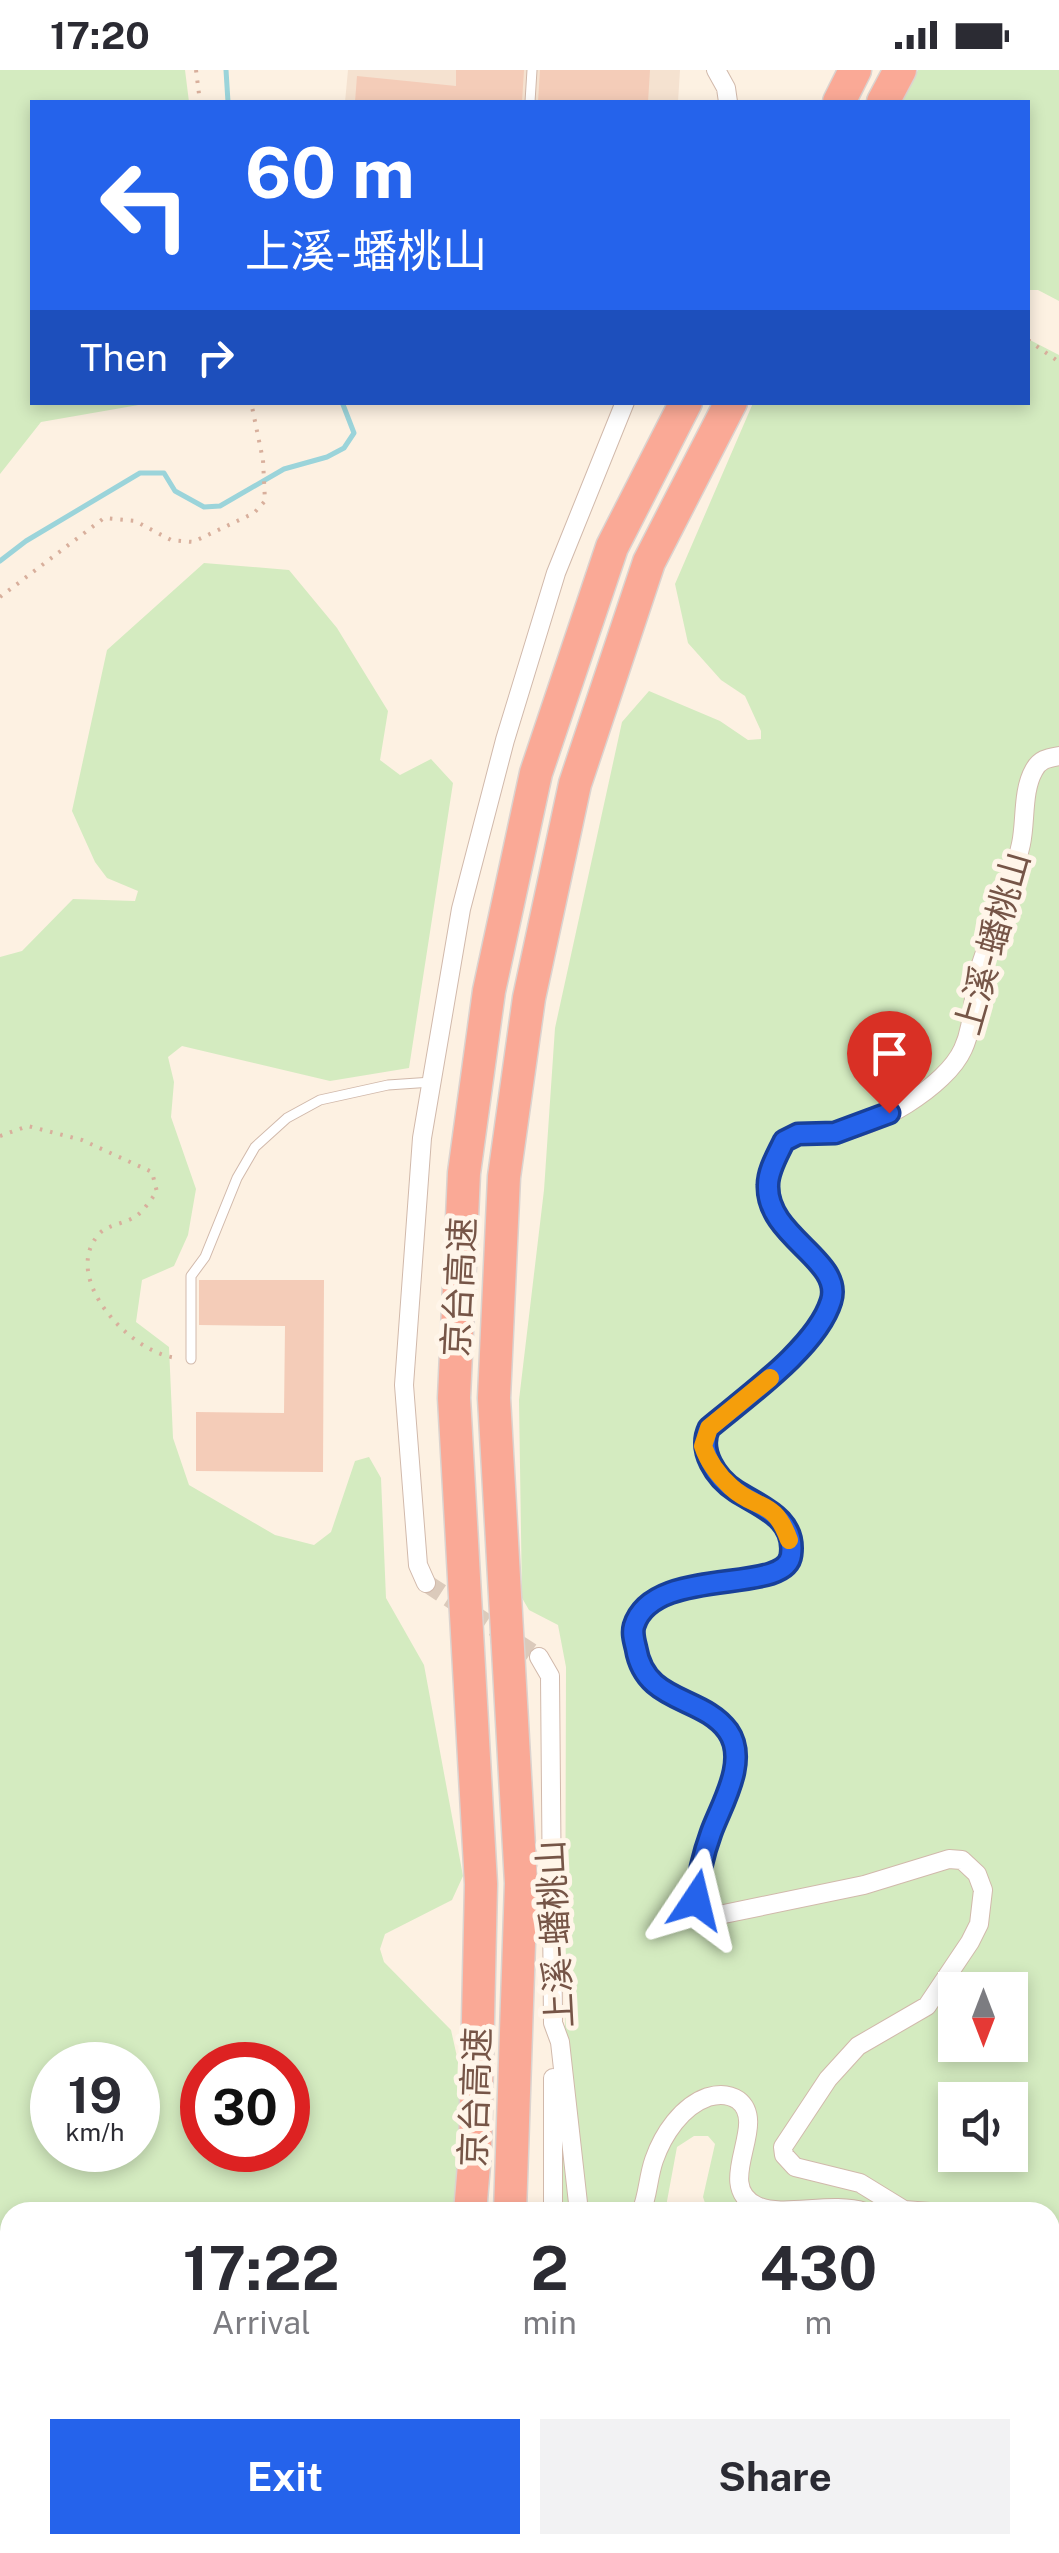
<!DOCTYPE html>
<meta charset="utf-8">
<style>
:root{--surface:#fff;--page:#f2f2f3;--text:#2b2b33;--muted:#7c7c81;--accent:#2563eb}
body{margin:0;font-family:"Public Sans","Noto Sans SC",sans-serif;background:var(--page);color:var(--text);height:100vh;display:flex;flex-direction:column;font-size:38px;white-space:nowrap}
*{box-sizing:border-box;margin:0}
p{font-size:32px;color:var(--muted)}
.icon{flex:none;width:55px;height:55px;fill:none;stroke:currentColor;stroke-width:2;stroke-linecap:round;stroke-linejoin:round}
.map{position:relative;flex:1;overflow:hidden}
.details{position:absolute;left:0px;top:2132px;width:1060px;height:352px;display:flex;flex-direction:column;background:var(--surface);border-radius:30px 30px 0 0;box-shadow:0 5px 15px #0003}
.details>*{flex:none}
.banner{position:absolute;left:30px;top:30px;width:1000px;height:305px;border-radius:0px;box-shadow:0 5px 15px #0003;background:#2563eb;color:#fff;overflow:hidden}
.needle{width:65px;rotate:180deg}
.controls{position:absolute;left:938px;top:1902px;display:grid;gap:20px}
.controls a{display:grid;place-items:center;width:90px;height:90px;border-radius:0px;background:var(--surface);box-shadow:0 5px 15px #0003;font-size:50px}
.speed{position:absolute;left:30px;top:1972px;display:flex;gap:20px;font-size:50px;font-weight:700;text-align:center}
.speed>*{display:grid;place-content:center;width:130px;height:130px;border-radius:50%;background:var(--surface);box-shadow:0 5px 15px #0003;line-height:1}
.speed small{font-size:25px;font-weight:400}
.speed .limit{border:15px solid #d22;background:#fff;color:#111}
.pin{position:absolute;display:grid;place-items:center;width:85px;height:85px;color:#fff;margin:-102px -42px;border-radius:50% 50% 50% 0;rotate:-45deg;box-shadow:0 0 10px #0007}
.pin .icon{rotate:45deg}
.me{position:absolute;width:110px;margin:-55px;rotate:10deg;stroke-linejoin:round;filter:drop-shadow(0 0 8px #0008)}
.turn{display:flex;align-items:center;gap:35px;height:210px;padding:0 50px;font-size:45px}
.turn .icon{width:130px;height:130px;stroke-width:2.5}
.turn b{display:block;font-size:70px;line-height:85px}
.then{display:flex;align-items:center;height:95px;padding:0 50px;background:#0003;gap:20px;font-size:38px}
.eta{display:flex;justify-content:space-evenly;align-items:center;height:170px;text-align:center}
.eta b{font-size:60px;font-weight:700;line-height:70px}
.primary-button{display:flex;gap:20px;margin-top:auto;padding:20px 50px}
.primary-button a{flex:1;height:115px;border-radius:0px;background:var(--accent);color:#fff;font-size:40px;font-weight:700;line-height:115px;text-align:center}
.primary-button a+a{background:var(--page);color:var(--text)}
.status{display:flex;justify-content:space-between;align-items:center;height:70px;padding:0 50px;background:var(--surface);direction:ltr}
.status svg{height:28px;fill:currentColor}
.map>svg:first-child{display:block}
</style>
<div class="status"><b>17:20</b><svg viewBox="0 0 49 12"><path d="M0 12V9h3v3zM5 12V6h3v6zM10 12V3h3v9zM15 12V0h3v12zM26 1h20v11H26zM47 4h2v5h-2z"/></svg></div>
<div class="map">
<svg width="1059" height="2483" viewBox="0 0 1059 2483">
<rect width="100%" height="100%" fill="#fdf1e2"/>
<path fill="#f5e2d0" d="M348 0H680L678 32H345Z"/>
<path fill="#d4ebc0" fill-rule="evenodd" d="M0 0H185L189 32H32V332L150 333 41 352 0 404Z
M918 0H1059V231L1038 220H1028V32H902Z
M1028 269 1059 285V2483H580L568 2475H1050V2142H708L703 2127 715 2074 708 2066H694L677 2077 665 2142H559L555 2135 565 1965 566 1597 558 1555 529 1540 522 1528 519 1330 544 1120 555 958 622 652 649 621 720 651 748 670 761 669V661L745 626 721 610 688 573 675 514 753 333 1028 332ZM955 1920H1010V1975H955ZM955 2030H1010V2085H955Z
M204 493 289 500 337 558 388 641 380 690 400 705 431 689 453 713 409 998 330 1011 182 976 168 987 174 1012 171 1047 196 1119 188 1165 174 1196 142 1210 136 1252 169 1277 173 1368 189 1415 275 1465 314 1475 331 1462 355 1391 369 1387 381 1408 386 1528 424 1595 463 1806 452 1830 385 1864 380 1879 384 1892 451 1960 466 2027 458 2142H10V2428L0 2422V887L22 881 73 829 135 831 138 821 107 808 95 792 72 741 107 580ZM52 1995H138V2080H52ZM202 1995H288V2080H202Z
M80 2475H324L323 2483H87Z"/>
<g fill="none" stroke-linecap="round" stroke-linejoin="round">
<path stroke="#9bd4da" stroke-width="5" d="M226 0 228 32
M0 491 26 471 140 403H164L175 421 204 437 220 436 284 399 327 387 344 378 354 363 342 332
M0 2450 10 2456
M37 2475 46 2483"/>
</g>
<path fill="#f4ccb8" d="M456 0H524L522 32H355L357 6 456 16Z
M540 0H650L648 32H538Z
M199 1210H324L323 1402 196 1401V1342L284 1343 285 1256 199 1255Z"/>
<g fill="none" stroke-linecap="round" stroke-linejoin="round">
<path stroke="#dbcabb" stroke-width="18" stroke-dasharray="18 9" stroke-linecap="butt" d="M426 1513 539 1587"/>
<g stroke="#d1b9ab" stroke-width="11">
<path id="service" d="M530 32 532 0
M191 1289V1206L205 1187 237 1108 255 1077 287 1048 320 1030 388 1015 432 1012"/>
</g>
<g stroke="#d1b9ab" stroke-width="20">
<path id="minor" d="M716 0 726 18 728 32
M426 1513 418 1495 404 1315 422 1068 461 839 505 670 556 503 625 332
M539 1587 550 1606 553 1953 560 1972 579 2142
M553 2142V2008
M641 2142C648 2126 648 2107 654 2090 663 2064 682 2036 708 2027 718 2024 729 2024 738 2030 770 2054 712 2115 757 2136 784 2148 831 2131 865 2142
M930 2142 904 2140 860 2113 795 2097 784 2085 783 2077 828 2009 858 1976 927 1936 970 1872 979 1854 983 1820 977 1804 962 1790 949 1789 864 1815 719 1845 709 1843 696 1830C697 1807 703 1785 711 1764 721 1735 748 1692 729 1663 705 1626 647 1635 636 1580 635 1574 632 1564 633 1558 646 1497 766 1523 787 1495 794 1487 791 1477 788 1467 776 1432 758 1439 733 1419 721 1410 709 1391 703 1376 706 1347 760 1318 782 1298 799 1282 824 1253 831 1230 834 1222 833 1209 828 1201 820 1189 804 1181 794 1170 769 1144 760 1105 783 1074 794 1059 817 1065 833 1063 874 1059 946 1017 963 979 974 955 972 929 978 904 991 860 1011 820 1021 774 1026 751 1022 721 1034 700 1040 689 1048 688 1059 686
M517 2483 518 2475"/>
</g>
<g stroke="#dbd3cf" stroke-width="35">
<path id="motorway" d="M839 32 855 0
M883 32 900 0
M470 2142 475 2083 481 1814 454 1328 464 1103 489 921 536 703 612 477 686 332
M510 2142 521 1813 494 1328 504 1107 529 928 575 714 649 492 731 332
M429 2483 430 2475
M470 2483 471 2475"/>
</g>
<path stroke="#d8af9c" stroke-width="4" stroke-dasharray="2.5 8" stroke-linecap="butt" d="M196 0 200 32
M1028 270 1059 292
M0 527 104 448 135 451 171 470 193 472 254 443 265 431 263 390 251 332
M0 1066 28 1056 82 1070 152 1102 157 1122C150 1130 144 1141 136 1146 125 1154 109 1154 100 1163 58 1207 132 1285 178 1288"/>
<use href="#service" stroke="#fff" stroke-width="9"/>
<use href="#minor" stroke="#fff" stroke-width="18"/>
<use href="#motorway" stroke="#faa996" stroke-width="32"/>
</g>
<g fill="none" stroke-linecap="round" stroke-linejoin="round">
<g stroke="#184099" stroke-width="25">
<path id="route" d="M696 1830C698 1807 703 1785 711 1763 721 1735 749 1691 728 1661 702 1625 645 1634 636 1578 634 1570 632 1563 634 1556 653 1494 786 1526 791 1485 796 1448 761 1437 736 1421 716 1408 698 1381 709 1358 746 1327 817 1277 831 1231 844 1190 766 1167 768 1115 768 1100 778 1084 784 1071L798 1064 835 1063 889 1043"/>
</g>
<use href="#route" stroke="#2563eb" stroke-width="18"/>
<path stroke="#f59e0b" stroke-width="18" d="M770 1308 709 1358 703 1376C708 1391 719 1406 731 1417 757 1441 774 1428 789 1470"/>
</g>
<g text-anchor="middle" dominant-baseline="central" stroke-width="10" stroke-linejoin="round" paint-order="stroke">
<g font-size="35" fill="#765547" stroke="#fff5e9">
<text transform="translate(992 873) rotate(-74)">上溪-蟠桃山</text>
<text transform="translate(459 1217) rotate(-87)">京台高速</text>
<text transform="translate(555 1864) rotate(-93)">上溪-蟠桃山</text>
<text transform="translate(475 2027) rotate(-88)">京台高速</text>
</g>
</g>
</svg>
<div class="controls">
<a><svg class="needle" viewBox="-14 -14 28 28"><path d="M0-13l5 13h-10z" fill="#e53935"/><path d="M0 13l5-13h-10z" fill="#7c7c81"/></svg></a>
<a><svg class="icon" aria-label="sound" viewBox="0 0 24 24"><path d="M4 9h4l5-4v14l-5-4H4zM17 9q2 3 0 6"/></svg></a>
</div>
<div class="speed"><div>19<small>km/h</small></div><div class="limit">30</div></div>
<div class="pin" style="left:889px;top:1043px;background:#d93025"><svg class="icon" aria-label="arrive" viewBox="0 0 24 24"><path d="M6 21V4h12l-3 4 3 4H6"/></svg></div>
<svg class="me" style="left:696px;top:1830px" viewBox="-20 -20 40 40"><path d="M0-17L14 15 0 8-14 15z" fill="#2563eb" stroke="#fff" stroke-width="4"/></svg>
<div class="banner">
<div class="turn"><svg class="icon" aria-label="left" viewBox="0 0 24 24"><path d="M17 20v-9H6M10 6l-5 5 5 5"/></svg><div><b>60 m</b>上溪-蟠桃山</div></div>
<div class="then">Then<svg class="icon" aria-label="right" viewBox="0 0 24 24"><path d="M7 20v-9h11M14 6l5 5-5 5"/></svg></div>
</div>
<section class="details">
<div class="eta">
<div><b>17:22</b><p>Arrival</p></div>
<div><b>2</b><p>min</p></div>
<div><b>430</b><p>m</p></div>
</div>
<div class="primary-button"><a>Exit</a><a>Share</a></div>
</section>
</div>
